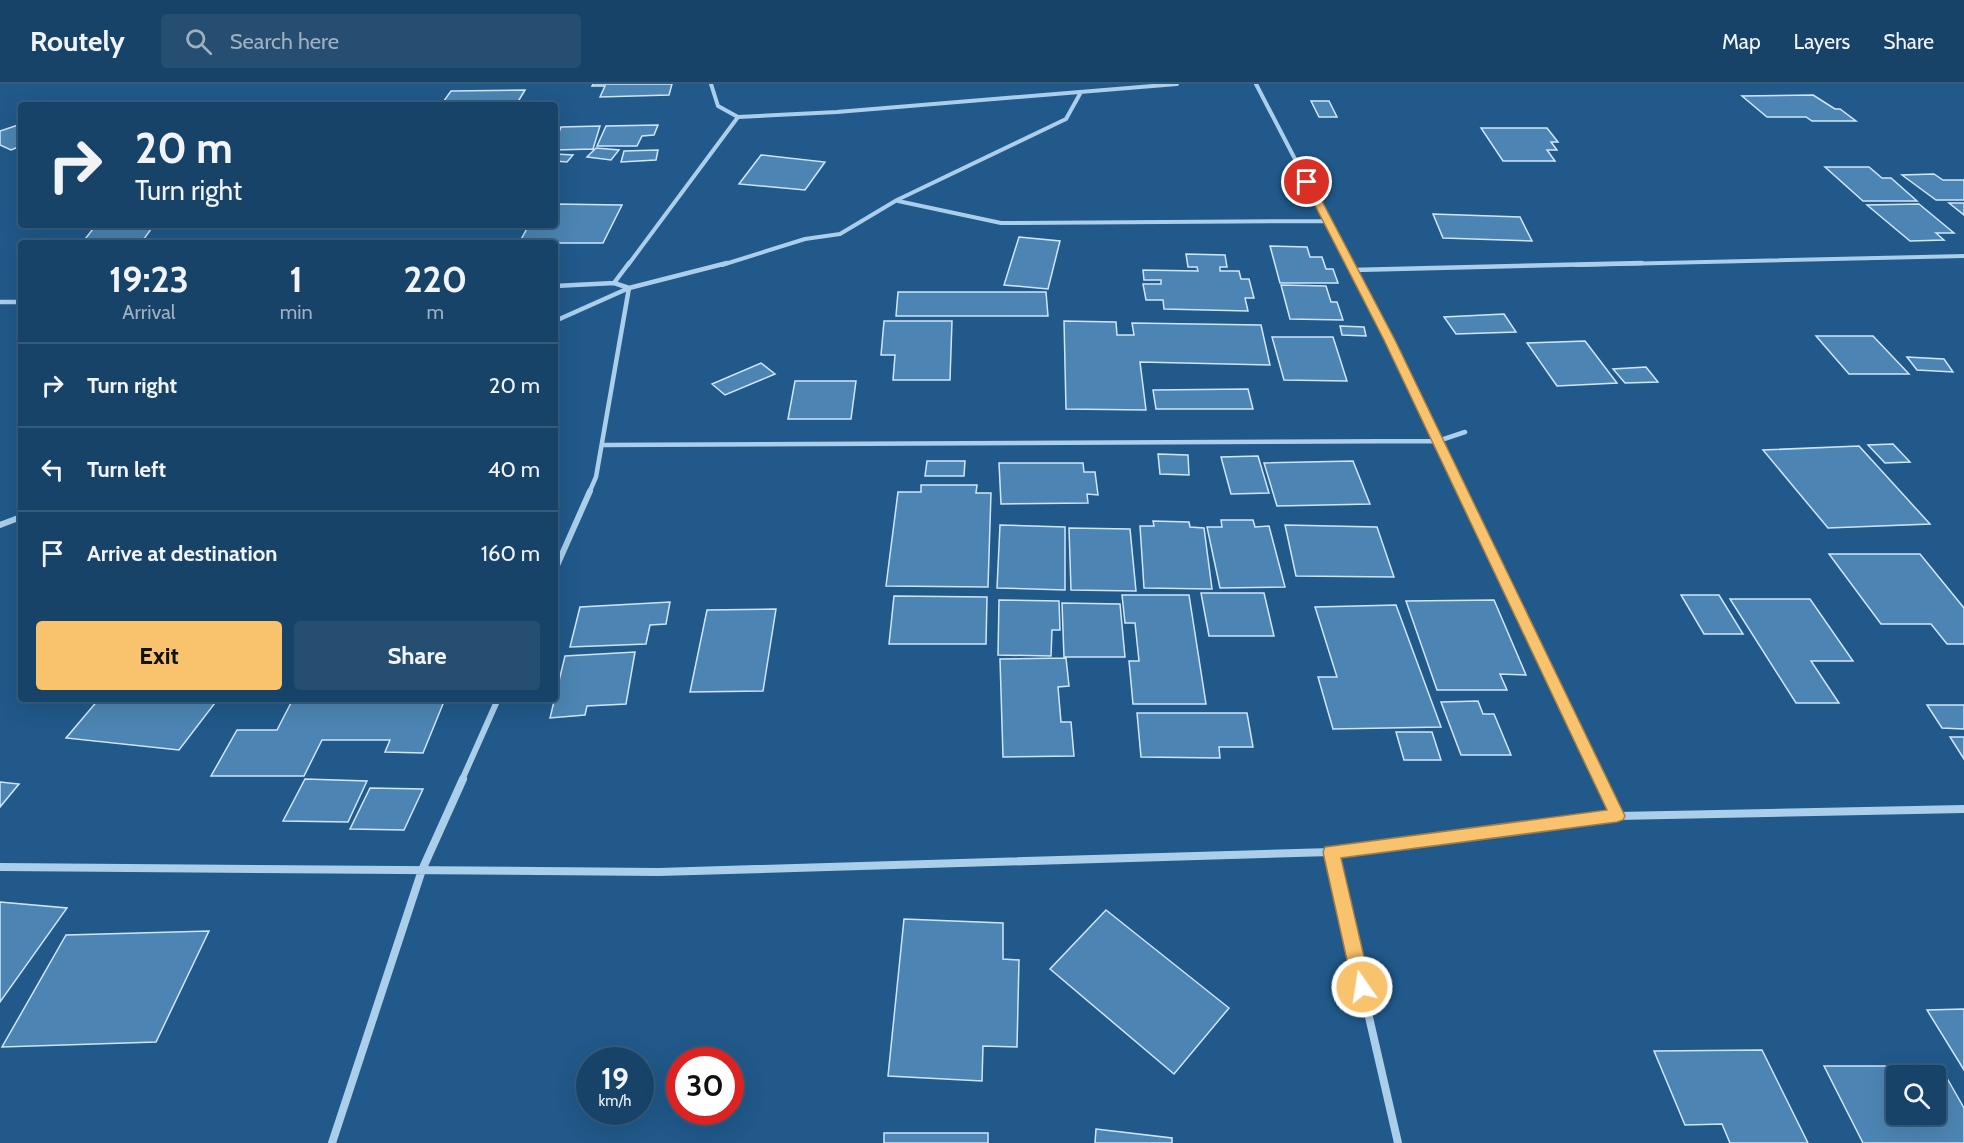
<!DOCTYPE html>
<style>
:root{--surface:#184368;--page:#254e71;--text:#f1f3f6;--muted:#9fb0c0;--line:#365c7c;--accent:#f9c26c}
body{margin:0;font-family:Cabin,sans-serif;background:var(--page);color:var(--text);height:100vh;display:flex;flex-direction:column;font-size:22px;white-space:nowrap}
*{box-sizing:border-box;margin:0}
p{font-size:20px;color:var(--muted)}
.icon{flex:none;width:33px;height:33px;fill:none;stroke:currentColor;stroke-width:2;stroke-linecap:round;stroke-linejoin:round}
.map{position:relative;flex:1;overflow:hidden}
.side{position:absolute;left:18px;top:156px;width:540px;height:462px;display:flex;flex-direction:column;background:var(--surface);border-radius:6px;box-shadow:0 6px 24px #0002,0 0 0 2px var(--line)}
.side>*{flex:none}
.banner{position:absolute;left:18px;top:18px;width:540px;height:126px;border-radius:6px;box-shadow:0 6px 24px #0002,0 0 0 2px var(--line);background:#184368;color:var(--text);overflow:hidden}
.buttons{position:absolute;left:1886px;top:981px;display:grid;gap:12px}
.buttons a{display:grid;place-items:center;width:60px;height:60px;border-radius:6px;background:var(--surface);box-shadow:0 6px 24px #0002,0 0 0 2px var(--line);font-size:30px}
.speed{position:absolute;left:576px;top:963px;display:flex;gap:12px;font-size:30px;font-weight:700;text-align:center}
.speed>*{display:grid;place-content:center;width:78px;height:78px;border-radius:50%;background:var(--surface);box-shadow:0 6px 24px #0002,0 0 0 2px var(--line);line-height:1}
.speed small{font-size:15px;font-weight:400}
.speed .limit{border:9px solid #d22;background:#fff;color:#111}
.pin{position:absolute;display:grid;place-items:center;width:51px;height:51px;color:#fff;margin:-26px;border:3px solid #fff;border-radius:50%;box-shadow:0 2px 6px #0007}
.me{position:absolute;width:66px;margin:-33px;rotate:347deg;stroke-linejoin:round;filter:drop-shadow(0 0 4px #0008)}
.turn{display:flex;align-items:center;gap:21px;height:126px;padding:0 18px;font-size:27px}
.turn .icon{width:78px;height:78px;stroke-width:2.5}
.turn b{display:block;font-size:42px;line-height:51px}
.eta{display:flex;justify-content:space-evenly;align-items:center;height:102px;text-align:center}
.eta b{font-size:36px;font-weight:800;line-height:42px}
.primary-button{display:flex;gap:12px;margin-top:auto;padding:12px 18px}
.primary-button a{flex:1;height:69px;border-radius:6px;background:var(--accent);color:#111;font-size:24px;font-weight:800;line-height:69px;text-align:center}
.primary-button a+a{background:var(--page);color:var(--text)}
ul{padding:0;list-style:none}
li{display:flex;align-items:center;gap:18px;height:84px;padding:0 18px;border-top:2px solid var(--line)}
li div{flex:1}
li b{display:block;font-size:22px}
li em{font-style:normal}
header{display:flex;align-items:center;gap:36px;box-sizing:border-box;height:84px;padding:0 30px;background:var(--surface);border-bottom:2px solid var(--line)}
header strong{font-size:28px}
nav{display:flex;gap:33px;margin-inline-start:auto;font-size:21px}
.search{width:420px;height:54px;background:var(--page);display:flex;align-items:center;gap:15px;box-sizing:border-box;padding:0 21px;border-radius:6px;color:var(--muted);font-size:22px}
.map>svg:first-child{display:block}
</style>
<header>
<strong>Routely</strong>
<div class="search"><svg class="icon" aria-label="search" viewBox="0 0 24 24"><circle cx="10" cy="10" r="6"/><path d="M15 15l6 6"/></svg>Search here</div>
<nav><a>Map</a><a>Layers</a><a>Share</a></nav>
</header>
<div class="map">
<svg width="1964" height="1059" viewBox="0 0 1964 1059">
<rect width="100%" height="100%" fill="#20598a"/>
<path fill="#4c85b3" stroke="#d0e6f8" stroke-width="1.5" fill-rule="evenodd" d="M593 0H672L669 11 600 13 605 2H592Z
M525 6 516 21H441L451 7Z
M1813 11 1835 25H1840L1856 37H1812L1806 33H1767L1742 12Z
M1311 17H1329L1337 33H1319Z
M21 40V62L11 66 0 61V47Z
M658 41 654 51 642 52 637 62H597L606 42Z
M600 42 593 65 555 66V59L561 43Z
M1481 44H1547L1558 58H1551L1557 66H1547L1555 77H1503Z
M596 64 619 66 611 76 587 73Z
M658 66 656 76 621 78 624 67Z
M555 70 573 71 567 78 555 77Z
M761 71 825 78 805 106 739 100Z
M1825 83H1869L1882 94H1891L1917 117H1863Z
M1934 90 1943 96H1964V116H1936L1902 91Z
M1949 119H1964V131Z
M555 120 622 121 603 159H519L529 141H555Z
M1919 120 1954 149H1936L1944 156 1910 157 1867 121Z
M1433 130 1520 133 1532 157 1443 154Z
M96 141H154L141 159H82Z
M1019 153 1060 157 1048 205 1004 201Z
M1270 162 1307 163 1310 173H1322L1326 185H1333L1338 199H1280Z
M1186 170 1225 171 1227 183H1220V187H1239L1241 195H1249L1254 214H1245L1248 227 1164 225 1163 216H1146L1143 200H1161V196H1144L1143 186 1198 187 1197 183H1188Z
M1281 201 1326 202 1331 218H1337L1343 236 1290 235Z
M898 208H1046L1048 232H896Z
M1504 230 1516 248 1456 250 1444 233Z
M884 237H952L950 296H893L895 271H881Z
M1064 237 1116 238 1117 251H1134L1132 239 1261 241 1270 281 1140 278 1146 326 1066 325Z
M1340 242 1364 243 1366 252 1342 251Z
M1816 252H1873L1909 290H1849Z
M1272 253H1333L1347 297 1284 296Z
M1585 257 1617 299 1557 302 1527 259Z
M1907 273 1944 275 1953 288 1917 286Z
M761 279 775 290 725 311 712 300Z
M1646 283 1658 298 1625 299 1613 285Z
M795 297H856L851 335H788Z
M1248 305 1253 325H1156L1153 306Z
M1893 360 1910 378 1885 379 1868 361Z
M1859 362 1930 440 1828 444 1763 366Z
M1158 370 1188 371 1189 391 1160 390Z
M1258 372 1269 409 1231 410 1221 373Z
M927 377H965L964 392H925Z
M1353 377 1370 420 1277 422 1264 379Z
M999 379H1083L1084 388H1095L1098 411 1087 410 1088 419 1001 420Z
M921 401H977L976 409H991L988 503 886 502 898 408H921Z
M1221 436H1253L1255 443 1269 442 1285 503 1220 504 1207 443H1222Z
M1153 437 1189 438 1190 443 1204 444 1212 505 1144 504 1140 442H1154Z
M1000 441 1065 443V506L997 504Z
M1285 441 1377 443 1394 493 1296 492Z
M1069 444 1130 445 1136 507 1071 506Z
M1829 470H1920L1964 524V560H1947L1931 540H1881Z
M1201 509H1264L1274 552H1209Z
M1122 511H1189L1206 620H1133L1129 577H1139L1135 539H1125Z
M1681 511H1719L1743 550H1704Z
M894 512 987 513 986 560H889Z
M1730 515H1810L1853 577H1811L1839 619H1796Z
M999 516 1059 517 1060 546H1052L1051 572 998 571Z
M1494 516 1526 591 1500 590 1507 606H1437L1406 517Z
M670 518 666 540 650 541 646 560 570 563 580 523Z
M1062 519 1120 520 1125 573H1064Z
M1396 521 1441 643 1333 645 1318 593H1337L1315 523Z
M776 525 763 607 690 608 707 526Z
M635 568 626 620 587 622 585 631 550 634 565 572Z
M1066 574 1069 602 1058 603 1061 638H1071L1074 672 1003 673 1000 575Z
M99 615H218L179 666 66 654Z
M293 615H445L423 669 385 668 390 656H322L304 692H211L237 646H277Z
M1478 617 1483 630H1494L1511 671H1461L1441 618Z
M1927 621H1964V645L1942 644Z
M1137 629H1247L1253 663H1219L1220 674 1141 673Z
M1396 648H1432L1441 676H1404Z
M1950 653H1964V675Z
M305 695 367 697 348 738 283 737Z
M0 698 19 700 0 723Z
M370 704 423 705 404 746 350 745Z
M0 818 67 824 0 918Z
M1106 826 1229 924 1174 990 1050 885Z
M904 835 1003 839V875L1019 876 1017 963 983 962 982 997 888 992Z
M209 847 156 958 2 963 66 851Z
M1964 925V986L1927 926Z
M1762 966 1808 1059H1730L1722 1040 1685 1041 1654 967Z
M1824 982H1940L1964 1024V1059H1863ZM1896 992H1935V1030H1896Z
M1096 1045 1172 1054V1059H1095Z
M884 1049H988V1059H884Z"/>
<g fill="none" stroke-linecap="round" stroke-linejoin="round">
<path stroke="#abceeb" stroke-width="4" d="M711 0 718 22 738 33 837 28 1177 0
M1256 0 1350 181
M898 117 1001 139 1328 137
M628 181 738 33
M722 181 805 155 840 150 897 116 1066 35 1081 8
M1576 181 1964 172"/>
<path stroke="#abceeb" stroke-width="4.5" d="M1349 179 1389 256 1462 409
M1353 186 1642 179
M614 199 629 179
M555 202 614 199 629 204 596 393 589 409
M0 218H21
M555 237 629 204 727 179
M602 361 1438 357 1465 348"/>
<path stroke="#abceeb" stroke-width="6" d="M1461 407 1600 696
M0 441 21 433
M555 486 590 407
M462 696 498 615"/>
<path stroke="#abceeb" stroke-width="8" d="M1599 695 1617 732
M1331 768 1398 1059
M0 783 659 788 1331 768 1617 732 1964 725
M332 1059 422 786 463 695"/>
</g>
<path fill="#f9c26c" stroke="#a27e46" stroke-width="1.5" d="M1307 95 1312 98 1395 256 1625 732 1623 736 1617 738 1341 774 1371 903 1368 908 1362 911 1356 908 1353 903 1323 768 1325 763 1607 726 1384 256 1303 98Z"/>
</svg>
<div class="buttons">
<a><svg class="icon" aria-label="search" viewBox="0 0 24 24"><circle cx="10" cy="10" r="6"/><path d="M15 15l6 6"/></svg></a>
</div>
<div class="speed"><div>19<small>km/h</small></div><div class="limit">30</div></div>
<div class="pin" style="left:1307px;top:98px;background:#d93025"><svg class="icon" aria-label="arrive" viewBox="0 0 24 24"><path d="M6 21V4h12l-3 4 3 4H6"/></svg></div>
<svg class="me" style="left:1362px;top:903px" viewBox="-20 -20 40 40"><circle r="17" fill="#f9c26c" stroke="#fff" stroke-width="3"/><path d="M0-11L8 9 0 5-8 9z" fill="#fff"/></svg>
<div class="banner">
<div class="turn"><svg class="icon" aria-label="right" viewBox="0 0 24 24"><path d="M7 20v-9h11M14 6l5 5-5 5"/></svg><div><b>20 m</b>Turn right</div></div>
</div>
<section class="side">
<div class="eta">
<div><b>19:23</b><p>Arrival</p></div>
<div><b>1</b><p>min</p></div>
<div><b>220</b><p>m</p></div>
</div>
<ul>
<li><svg class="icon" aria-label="right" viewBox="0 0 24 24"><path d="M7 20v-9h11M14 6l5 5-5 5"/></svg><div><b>Turn right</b></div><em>20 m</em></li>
<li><svg class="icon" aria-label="left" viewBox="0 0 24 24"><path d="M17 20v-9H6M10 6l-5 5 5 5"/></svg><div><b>Turn left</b></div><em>40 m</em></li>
<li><svg class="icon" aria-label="arrive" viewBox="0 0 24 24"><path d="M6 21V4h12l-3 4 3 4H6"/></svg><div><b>Arrive at destination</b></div><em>160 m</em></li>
</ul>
<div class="primary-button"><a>Exit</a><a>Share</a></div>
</section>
</div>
